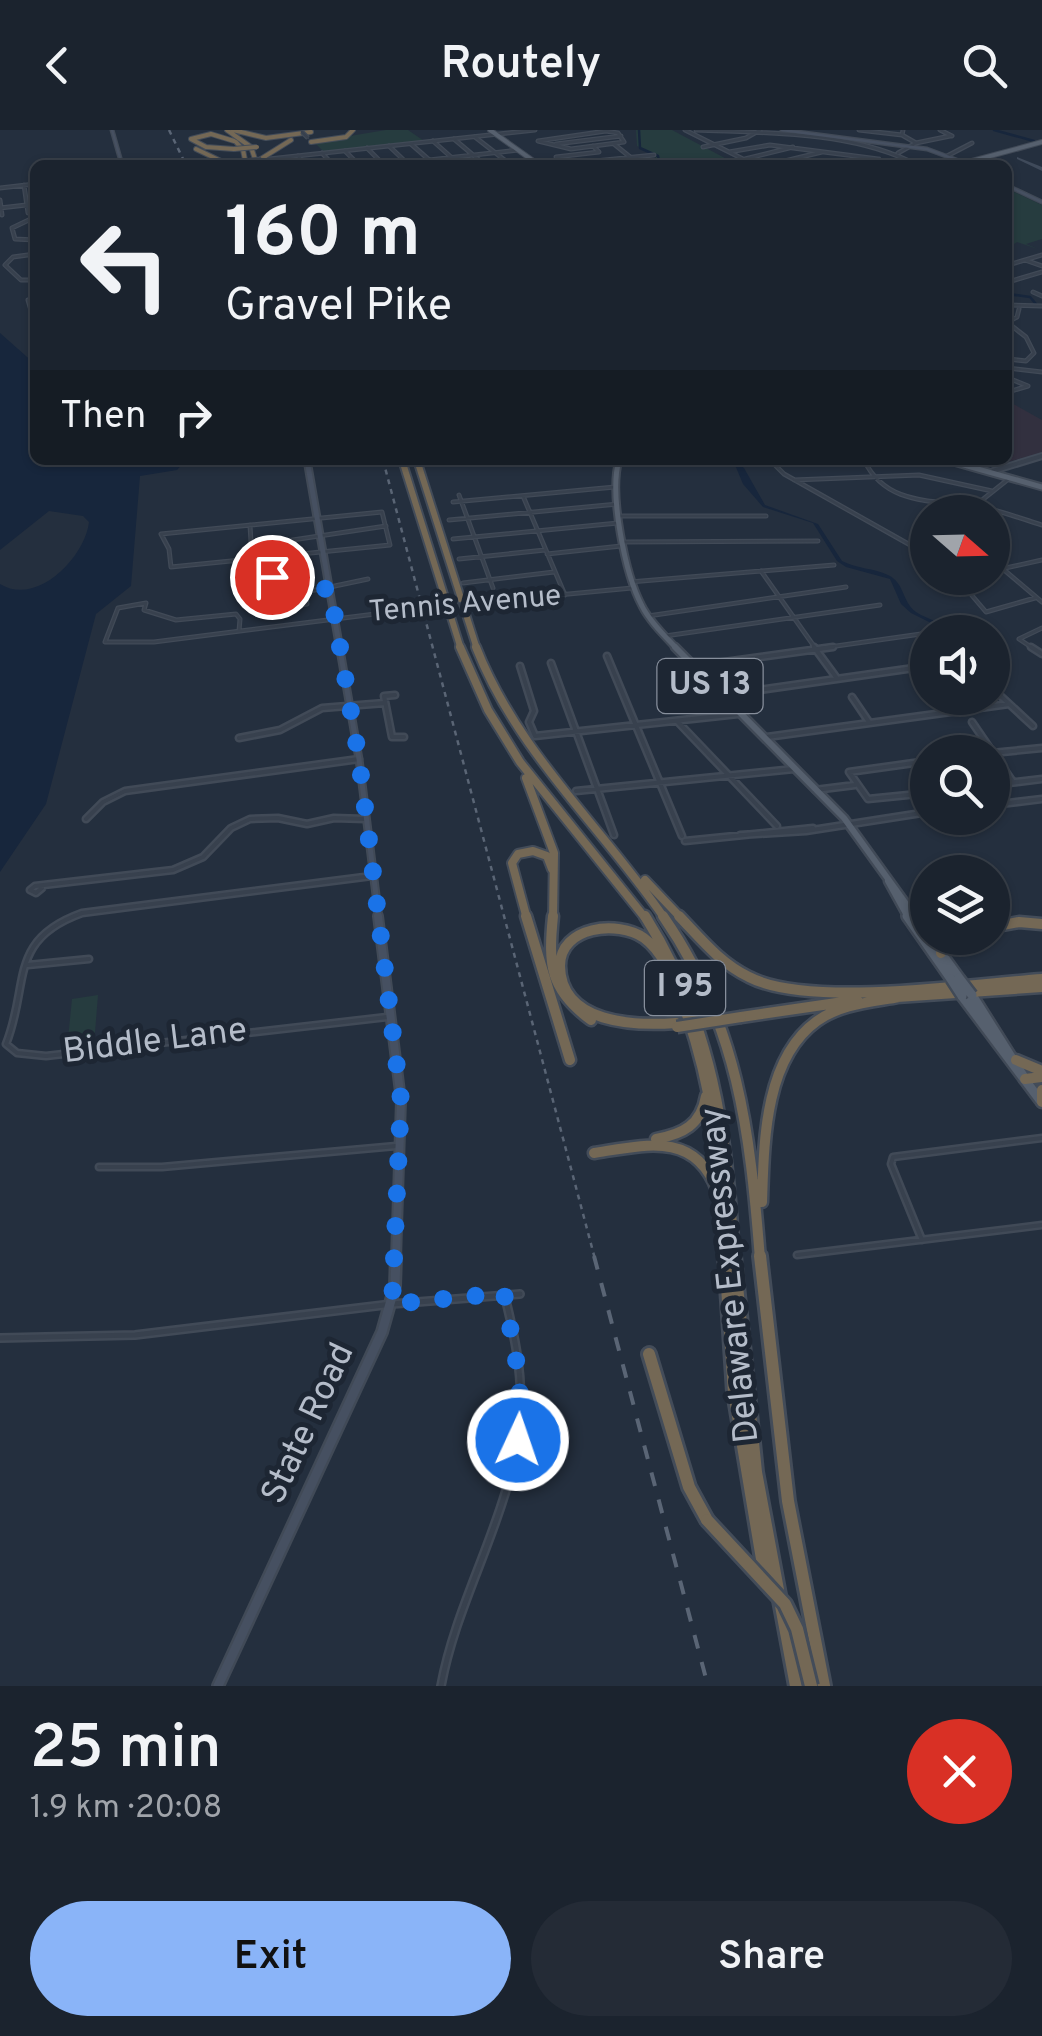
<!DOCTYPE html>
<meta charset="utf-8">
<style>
:root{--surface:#1b232e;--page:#242b36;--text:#f1f3f6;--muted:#a0a4aa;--line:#39404a;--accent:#8ab4f8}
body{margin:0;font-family:Overpass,sans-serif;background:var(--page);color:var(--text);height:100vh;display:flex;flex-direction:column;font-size:38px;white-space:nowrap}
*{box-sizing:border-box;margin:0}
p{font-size:32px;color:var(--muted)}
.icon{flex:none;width:55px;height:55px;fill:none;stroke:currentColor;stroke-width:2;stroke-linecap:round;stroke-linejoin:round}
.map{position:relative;height:1556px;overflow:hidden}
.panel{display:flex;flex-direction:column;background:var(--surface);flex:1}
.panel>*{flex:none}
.guide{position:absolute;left:30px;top:30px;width:982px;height:305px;border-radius:15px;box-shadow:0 2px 8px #0004,0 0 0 2px var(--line);background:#1b232e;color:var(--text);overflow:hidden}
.needle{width:65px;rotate:110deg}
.fabs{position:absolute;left:910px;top:365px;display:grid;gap:20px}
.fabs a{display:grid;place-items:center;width:100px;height:100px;border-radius:50%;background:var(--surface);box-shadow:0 2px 8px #0004,0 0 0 2px var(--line);font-size:50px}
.pin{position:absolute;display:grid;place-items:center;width:85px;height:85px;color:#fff;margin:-42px;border:5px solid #fff;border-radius:50%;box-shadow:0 2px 10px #0007}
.me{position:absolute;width:110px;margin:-55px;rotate:3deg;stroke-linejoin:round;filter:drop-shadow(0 0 8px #0008)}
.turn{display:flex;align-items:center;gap:35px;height:210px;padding:0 30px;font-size:45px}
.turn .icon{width:130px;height:130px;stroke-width:2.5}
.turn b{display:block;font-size:70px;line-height:85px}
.then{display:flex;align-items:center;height:95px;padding:0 30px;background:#0003;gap:20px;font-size:38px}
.round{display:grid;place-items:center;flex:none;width:105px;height:105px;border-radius:52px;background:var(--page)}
.summary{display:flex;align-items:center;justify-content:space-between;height:170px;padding:0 30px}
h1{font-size:60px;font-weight:600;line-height:75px}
.button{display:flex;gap:20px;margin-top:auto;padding:20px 30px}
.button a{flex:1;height:115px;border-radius:60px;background:var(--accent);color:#111;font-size:40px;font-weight:600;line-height:115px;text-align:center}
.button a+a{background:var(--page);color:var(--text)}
header{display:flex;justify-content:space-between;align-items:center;height:130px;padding:0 30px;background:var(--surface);font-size:45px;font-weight:600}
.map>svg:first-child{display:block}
</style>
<header><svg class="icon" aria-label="back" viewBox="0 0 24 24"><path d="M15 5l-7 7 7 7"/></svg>Routely<svg class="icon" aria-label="search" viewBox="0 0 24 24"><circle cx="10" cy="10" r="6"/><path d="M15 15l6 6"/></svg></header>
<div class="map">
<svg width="1042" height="1556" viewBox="0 0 1042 1556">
<rect width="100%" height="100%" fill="#242f3e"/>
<path fill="#32303f" d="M1008 271 1042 290V323L992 336 968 330H1008Z"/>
<path fill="#263c3f" d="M386 0H408L424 11 324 22 314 12Z
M636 0H672L738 35H659L654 24 637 16Z
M1008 59 1042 75V109L1026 114 1038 119 1017 112 1008 118Z
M98 865 94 915 67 919 72 869Z"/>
<path fill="#17263c" d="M0 203 35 234V330H134L137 335 143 334 142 330H186L177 340 140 346 131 456 96 484 46 674 0 742V454C37 477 85 427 89 392L83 386 49 381 0 420Z
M733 330 744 338 765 375 818 394 842 431C857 439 874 438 888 445 905 453 902 472 916 482 928 490 940 490 949 502L911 483 901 474 890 449 846 437 837 431 813 393 763 377 743 354Z"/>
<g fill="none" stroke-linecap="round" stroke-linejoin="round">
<path stroke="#17263c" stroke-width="2.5" d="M639 0 640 18 658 26 660 35
M994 0 1034 11
M1008 164 1030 167 1036 174"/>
<path fill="#3f4a5a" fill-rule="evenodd" d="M1017 27 1042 37V41L1017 29Z"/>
<g stroke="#414a57" stroke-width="5">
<path id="minor-far2" d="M685 0 755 35
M696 0C764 3 844 1 907 30L906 35
M859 0 902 5
M903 0 902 5 916 13
M940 0 952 6
M606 1 618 3 624 12 571 19 538 11Z
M475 7 511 35
M454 9 485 35
M433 11 460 35
M411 14 435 35
M556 14 621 6
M614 14 640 35
M389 16 409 35
M703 17 746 8 760 0
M367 18 384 35
M345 21 359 35
M729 22 770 15 878 29
M322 23 333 35
M898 23 916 13 950 6
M298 26 306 35
M947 26 972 13
M556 27 599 22 593 16
M745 29 793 17
M384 35 518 20
M556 35 654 25
M768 35 822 22
M818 35 841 31 859 35
M867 35 879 29
M24 55 28 83
M0 58 35 54
M0 70 2 85
M0 78 35 74
M35 87 12 98 15 109 35 110
M35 124 13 127 5 135 21 150H35
M1025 130 1042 136
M1008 135 1042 125
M1008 152 1042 142
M1033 162 1042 166
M28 170 35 194
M1008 175 1042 176
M1008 192 1017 187 1019 179
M1008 193 1026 207 1034 223 1026 231 1008 229
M1008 248 1028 256 1008 262
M770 330 784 344 928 425
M864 330C887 378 937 369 981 377 1002 381 1022 389 1042 395
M794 350 919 345 992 361
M459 365 493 458
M523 366 565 465
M453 372 615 357
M382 382 390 415 171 437 169 419 161 404Z
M967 382 1011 347
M619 386H766
M449 390 618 374
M250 395 252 430
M453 409 618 393
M624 412 818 411
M252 416 386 396
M547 424 621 416
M459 429 545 420
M1003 439 1042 472
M761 441 816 519
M992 441 1042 430
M287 445 303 447 307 474 269 479 266 451Z
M976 448 969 462 986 482 1035 468
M630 452 834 435
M463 453 554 442
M330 457 368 449
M307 461 331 458
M473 473 632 458
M648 486 846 457
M239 501 240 489 236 484 176 490 144 480 146 473 118 478 105 512H154L407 480
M665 506 880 475
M815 519 928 503
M1034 519 1019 509 1042 498"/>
</g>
<g stroke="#414a57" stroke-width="9">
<path id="minor-far1" d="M814 517 836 547
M1031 517 1042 524
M607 526 682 706
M551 533 614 705
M520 536 534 581 529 592 535 606 738 584
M695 536 833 517
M992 558 1033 596
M395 565 384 566 392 607H404
M724 565 928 536
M852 567 869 592
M677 591 777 696
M972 592 1013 652
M767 607 1009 574
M239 608 280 600 322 578 385 573
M992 623 1042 618
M928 631 849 642 868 669 928 663
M992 655 1042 649
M815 660 855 655
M576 661 794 639
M992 675 1042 669
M86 689 103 672 125 661 359 629
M740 705 806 701 928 682
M685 711 813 698
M372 746 82 783C7 810 30 854 6 914L17 923 46 926 387 887
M42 758 36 763 30 760 35 756 173 740 203 727 231 698 250 689 278 688 307 694 334 688 365 689
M28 835 89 829
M99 1037H162L396 1016
M922 1110 891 1034 893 1027 1042 1008
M797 1125 1042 1095"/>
</g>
<g stroke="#414a57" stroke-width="10">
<path id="minor" d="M0 1208 135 1205 392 1174 520 1164
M441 1556C458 1463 515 1379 520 1284 523 1243 514 1203 504 1163"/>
</g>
<g stroke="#414a57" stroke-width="5">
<path id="tertiary-far1" d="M260 30 535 0
M212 35 244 32
M1008 238 1042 242"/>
</g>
<g stroke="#414a57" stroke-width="8">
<path id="tertiary" d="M993 341 1042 326"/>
</g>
<g stroke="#414a57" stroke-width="5">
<path id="secondary-far3" d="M112 0 122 35
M782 0 927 19 970 35
M1008 56 1042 72"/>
</g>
<g stroke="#414a57" stroke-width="9">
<path id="secondary-far2" d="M307 330 359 629 379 789"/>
</g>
<g stroke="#414a57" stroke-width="12">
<path id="secondary-far1" d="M378 786 401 970 396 1129"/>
</g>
<g stroke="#414a57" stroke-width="14">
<path id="secondary" d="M218 1556 382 1202 395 1156 396 1126"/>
</g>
<g stroke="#414a57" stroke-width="6">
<path id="primary-far3" d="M490 0 539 35
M957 35 1042 12"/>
</g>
<g stroke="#414a57" stroke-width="9">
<path id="primary-far2" d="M619 330C609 364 625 444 642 476 650 492 665 506 677 519
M946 330 1042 357"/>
</g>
<g stroke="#414a57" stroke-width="11">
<path id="primary-far1" d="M675 517 844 688 917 789
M888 751 909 789"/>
</g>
<g stroke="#414a57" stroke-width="14">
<path id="primary" d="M907 786 951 849
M915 786 928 804
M930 808 959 848
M972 865 1025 949
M962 866 1040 970"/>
</g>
<g stroke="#434c59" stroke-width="6">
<path id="motorway-far4" d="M227 0 251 17 256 32
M233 0 266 8 311 2
M234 11 211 4 191 9 206 17 234 19
M236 12 243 20 246 35
M311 12 346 7 353 0
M196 19 225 33
M256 32 291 10"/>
</g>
<g stroke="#434c59" stroke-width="10">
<path id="motorway-far3" d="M402 330 461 519
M417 330 477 519"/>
</g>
<g stroke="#434c59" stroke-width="12">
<path id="motorway-far2" d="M460 517 488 580 520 632 646 789
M476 517C517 622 602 697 665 789
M526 648 554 723 553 789
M645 750 682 789
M527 789 512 733 518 724 533 721 547 726 552 739"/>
</g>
<g stroke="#434c59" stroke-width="15">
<path id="motorway-far1" d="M526 786 570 930
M553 786C548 835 550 860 591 890
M645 786C712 892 728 1006 734 1129
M663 786C738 894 750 1001 760 1129
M679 786C701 809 720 833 749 847 808 878 971 854 1042 849
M918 790 928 797
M992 797 1019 792 1042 794
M941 823 947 808
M897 867 1042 857
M741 887 857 870
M676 893C635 896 561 894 560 836 560 796 618 790 644 808 662 821 672 846 680 866 713 950 722 1039 725 1129
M1016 930 1042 941
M1025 949 1042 947
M1042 960V972
M656 1009C683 1004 701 995 706 966
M594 1023C645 1015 695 1001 717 1060
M762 1072C764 1013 764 929 817 891 840 874 872 872 899 867"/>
</g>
<g stroke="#434c59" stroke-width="18">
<path id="motorway" d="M725 1126 734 1262 766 1453
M734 1126 756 1342 796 1556
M760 1126 788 1371 824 1556
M649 1224 689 1357 707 1390"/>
</g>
<use href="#minor-far2" stroke="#38414e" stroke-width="2.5"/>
<use href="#minor-far1" stroke="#38414e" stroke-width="4"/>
<use href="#minor" stroke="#38414e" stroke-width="5"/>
<use href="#tertiary-far1" stroke="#38414e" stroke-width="2.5"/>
<use href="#tertiary" stroke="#38414e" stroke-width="4"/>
<use href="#secondary-far3" stroke="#465061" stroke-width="2.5"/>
<use href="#secondary-far2" stroke="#465061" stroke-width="5"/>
<use href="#secondary-far1" stroke="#465061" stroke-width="8"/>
<use href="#secondary" stroke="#465061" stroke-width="9"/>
<use href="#primary-far3" stroke="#56606e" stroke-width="4"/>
<use href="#primary-far2" stroke="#56606e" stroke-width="5"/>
<use href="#primary-far1" stroke="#56606e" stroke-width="6"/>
<use href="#primary" stroke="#56606e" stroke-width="9"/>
<use href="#motorway-far4" stroke="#746855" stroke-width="4"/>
<use href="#motorway-far3" stroke="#746855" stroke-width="6"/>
<use href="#motorway-far2" stroke="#746855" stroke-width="8"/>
<use href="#motorway-far1" stroke="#746855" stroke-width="10"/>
<use href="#motorway" stroke="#746855" stroke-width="12"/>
<path stroke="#5a6575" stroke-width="2.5" stroke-dasharray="5 5" stroke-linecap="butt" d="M169 0 186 35
M383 330 595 1129"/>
<path stroke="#5a6575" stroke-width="4" stroke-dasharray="14 14" stroke-linecap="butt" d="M594 1126 708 1556"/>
<g stroke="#414a57" stroke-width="5" stroke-linecap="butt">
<path id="minor-bridge" d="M407 480 473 473"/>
</g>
<g stroke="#414a57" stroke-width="5" stroke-linecap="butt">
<path id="tertiary-bridge" d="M302 2 308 8
M244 31 261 29"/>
</g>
<g stroke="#414a57" stroke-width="14" stroke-linecap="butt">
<path id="primary-bridge" d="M959 848 972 865
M951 849 962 866"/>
</g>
<g stroke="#434c59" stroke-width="6" stroke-linecap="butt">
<path id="motorway-bridge-far2" d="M234 19 257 17"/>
</g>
<g stroke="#434c59" stroke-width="15" stroke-linecap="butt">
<path id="motorway-bridge-far1" d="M677 897 741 887"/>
</g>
<g stroke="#434c59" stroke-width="18" stroke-linecap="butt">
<path id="motorway-bridge" d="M707 1390 785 1474 797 1499 811 1556"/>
</g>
<use href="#minor-bridge" stroke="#38414e" stroke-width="2.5"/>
<use href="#tertiary-bridge" stroke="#38414e" stroke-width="2.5"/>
<use href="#primary-bridge" stroke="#56606e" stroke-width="9"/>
<use href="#motorway-bridge-far2" stroke="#746855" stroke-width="4"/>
<use href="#motorway-bridge-far1" stroke="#746855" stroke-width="10"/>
<use href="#motorway-bridge" stroke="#746855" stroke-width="12"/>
</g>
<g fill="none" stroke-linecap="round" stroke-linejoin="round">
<path stroke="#1a73e8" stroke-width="18" stroke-dasharray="0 32.4" d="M272 447 303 446 307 461 330 458 359 629 401 970 392 1174 504 1163 520 1252 518 1310"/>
</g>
<g text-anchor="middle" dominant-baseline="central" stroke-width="10" stroke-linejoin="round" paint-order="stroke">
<g font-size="30" fill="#b4bcc9" stroke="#1d2633">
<text transform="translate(465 475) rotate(-5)">Tennis Avenue</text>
</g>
<g fill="#1d2633" stroke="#878f9c" stroke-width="2.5">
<rect x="657.5" y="529" width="105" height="54" rx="8"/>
<rect x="645" y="831" width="80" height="54" rx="8"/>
</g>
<g font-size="32" font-weight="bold" fill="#b4bcc9">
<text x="710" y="556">US 13</text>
<text x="685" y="858">I 95</text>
</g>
<g font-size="35" fill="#b4bcc9" stroke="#1d2633">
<text transform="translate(155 912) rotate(-7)">Biddle Lane</text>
<text transform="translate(731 1145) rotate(-96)">Delaware Expressway</text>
<text transform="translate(309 1294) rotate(-65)">State Road</text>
</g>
</g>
</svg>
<div class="fabs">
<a><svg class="needle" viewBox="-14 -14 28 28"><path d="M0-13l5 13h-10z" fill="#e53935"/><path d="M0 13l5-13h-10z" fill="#a0a4aa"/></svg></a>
<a><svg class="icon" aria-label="sound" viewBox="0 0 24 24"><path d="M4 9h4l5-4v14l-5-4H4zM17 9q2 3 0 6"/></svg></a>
<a><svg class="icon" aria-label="search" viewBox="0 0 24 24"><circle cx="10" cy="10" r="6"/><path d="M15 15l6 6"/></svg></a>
<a><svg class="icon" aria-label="layers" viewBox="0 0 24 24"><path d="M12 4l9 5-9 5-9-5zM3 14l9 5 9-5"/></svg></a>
</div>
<div class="pin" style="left:272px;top:447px;background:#d93025"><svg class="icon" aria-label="arrive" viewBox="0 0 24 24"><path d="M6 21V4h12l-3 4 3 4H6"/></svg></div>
<svg class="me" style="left:518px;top:1310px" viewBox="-20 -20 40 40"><circle r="17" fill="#1a73e8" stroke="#fff" stroke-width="3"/><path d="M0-11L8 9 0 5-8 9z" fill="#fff"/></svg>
<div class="guide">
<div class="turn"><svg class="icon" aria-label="left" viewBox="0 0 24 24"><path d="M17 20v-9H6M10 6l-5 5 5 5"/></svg><div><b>160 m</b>Gravel Pike</div></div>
<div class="then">Then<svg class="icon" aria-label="right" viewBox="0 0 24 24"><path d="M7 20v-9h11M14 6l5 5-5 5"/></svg></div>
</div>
</div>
<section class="panel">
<div class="summary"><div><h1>25 min</h1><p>1.9 km · 20:08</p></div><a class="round" style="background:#d93025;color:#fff"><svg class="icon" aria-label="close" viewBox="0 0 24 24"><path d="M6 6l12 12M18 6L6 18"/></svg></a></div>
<div class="button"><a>Exit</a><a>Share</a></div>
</section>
